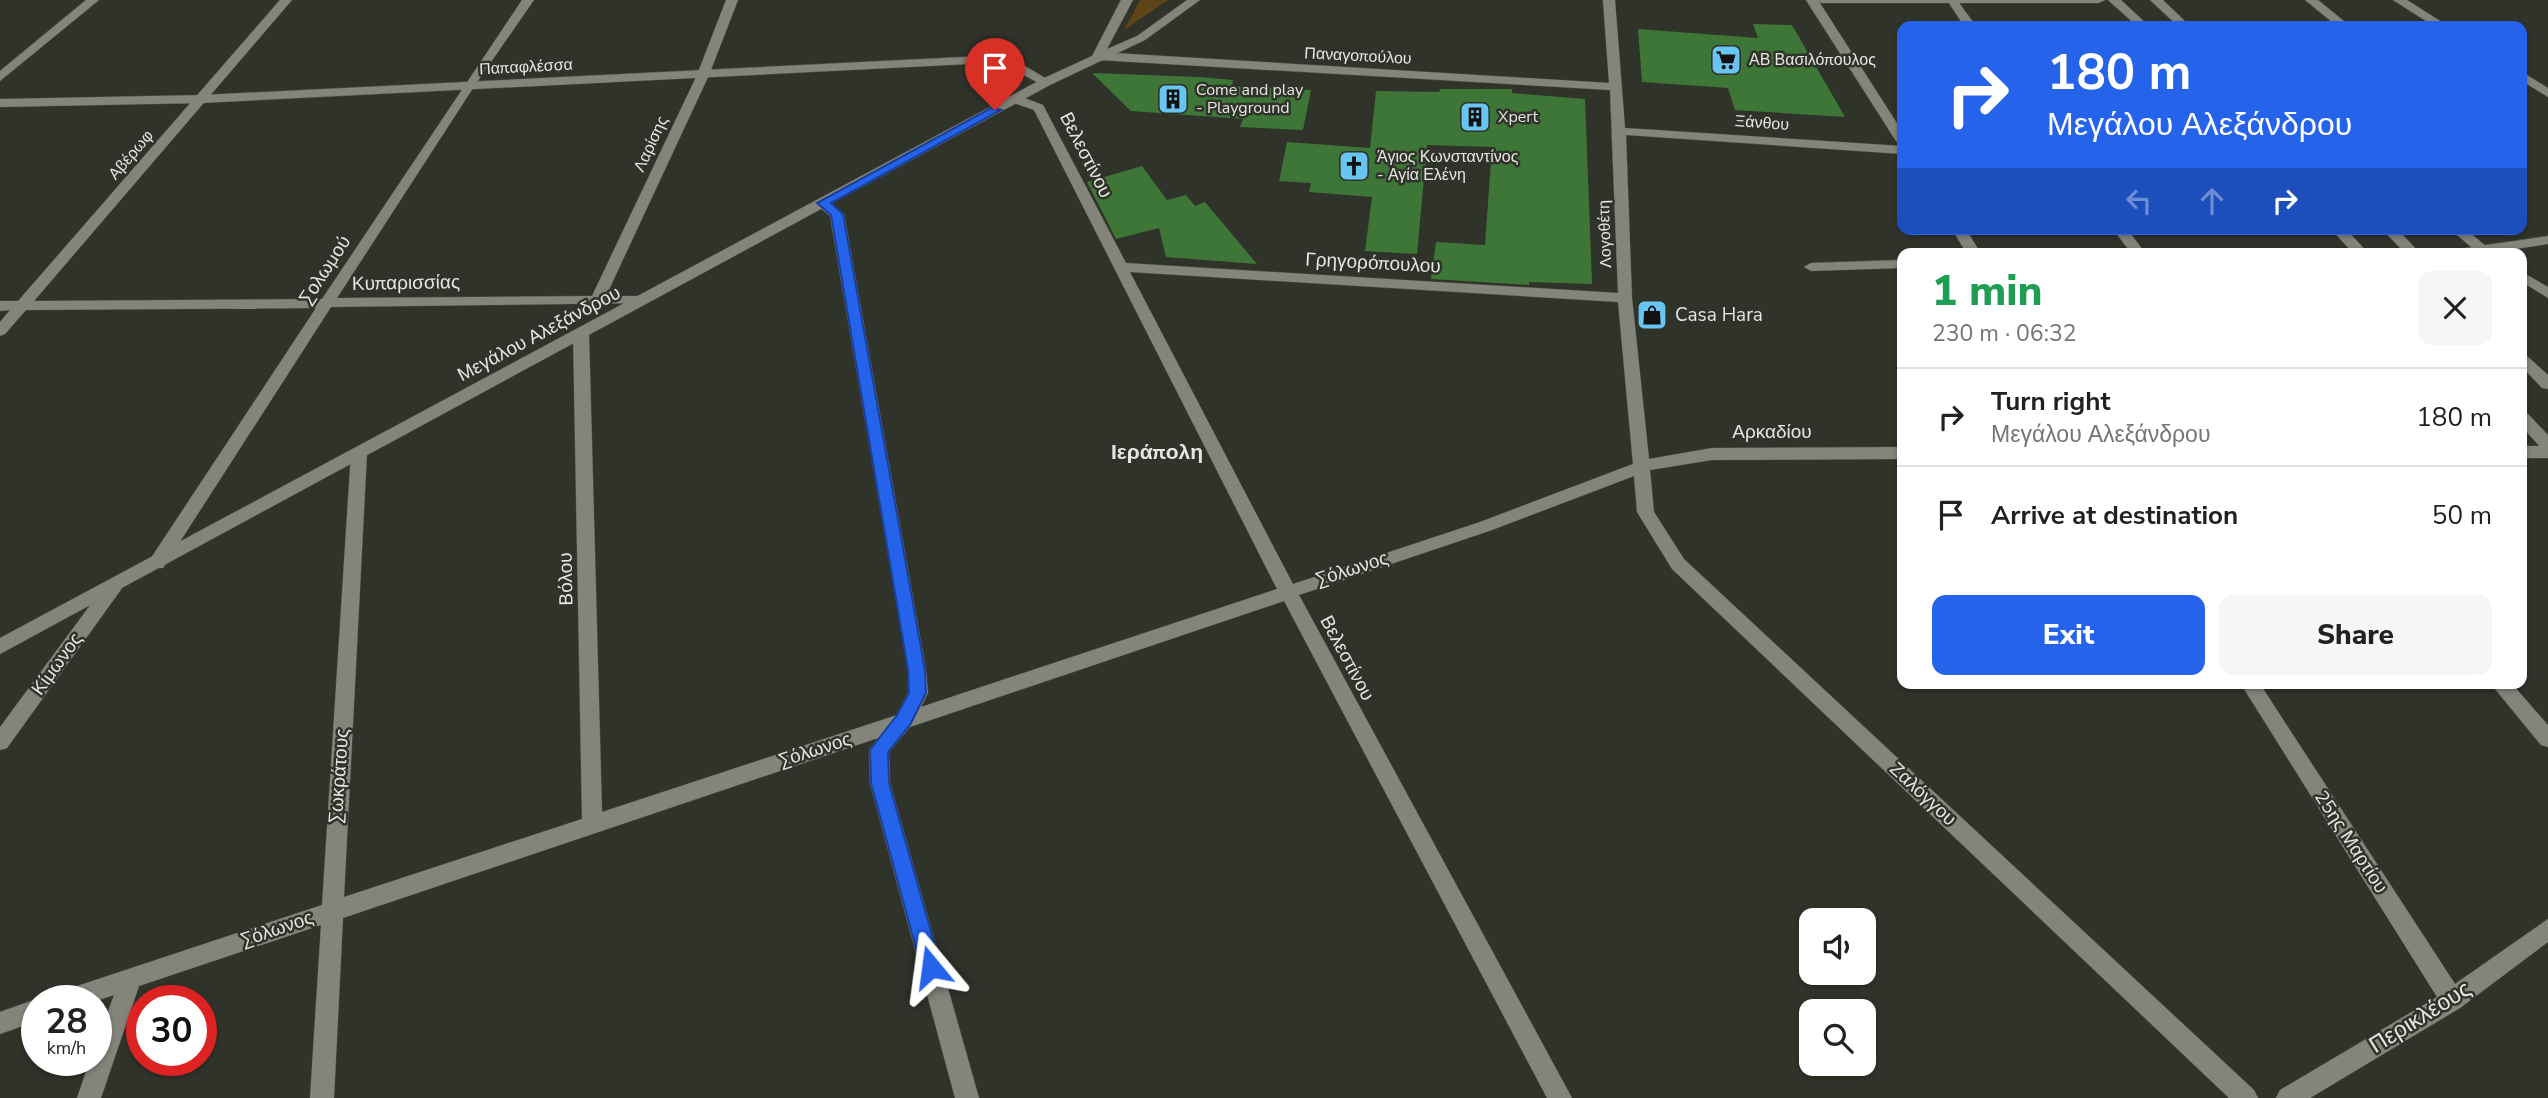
<!DOCTYPE html>
<meta charset="utf-8">
<style>
:root{--surface:#fff;--page:#f6f6f6;--text:#202124;--muted:#757577;--line:#e0e0e0;--accent:#2563eb}
body{margin:0;font-family:"Nunito Sans",sans-serif;background:var(--page);color:var(--text);height:100vh;display:flex;flex-direction:column;font-size:26px;white-space:nowrap}
*{box-sizing:border-box;margin:0}
p{font-size:23px;color:var(--muted)}
.icon{flex:none;width:38px;height:38px;fill:none;stroke:currentColor;stroke-width:2;stroke-linecap:round;stroke-linejoin:round}
.map{position:relative;flex:1;overflow:hidden}
.side{position:absolute;left:1897px;top:248px;width:630px;height:441px;display:flex;flex-direction:column;background:var(--surface);border-radius:14px;box-shadow:0 2px 5px #0004}
.side>*{flex:none}
.banner{position:absolute;left:1897px;top:21px;width:630px;height:214px;border-radius:14px;box-shadow:0 2px 5px #0004;background:#2563eb;color:#fff;overflow:hidden}
.buttons{position:absolute;left:1799px;top:908px;display:grid;gap:14px}
.buttons a{display:grid;place-items:center;width:77px;height:77px;border-radius:14px;background:var(--surface);box-shadow:0 2px 5px #0004;font-size:35px}
.speed{position:absolute;left:21px;top:985px;display:flex;gap:14px;font-size:35px;font-weight:700;text-align:center}
.speed>*{display:grid;place-content:center;width:91px;height:91px;border-radius:50%;background:var(--surface);box-shadow:0 2px 5px #0004;line-height:1}
.speed small{font-size:18px;font-weight:400}
.speed .limit{border:10px solid #d22;background:#fff;color:#111}
.pin{position:absolute;display:grid;place-items:center;width:60px;height:60px;color:#fff;margin:-72px -30px;border-radius:50% 50% 50% 0;rotate:-45deg;box-shadow:0 0 7px #0007}
.pin .icon{rotate:45deg}
.me{position:absolute;width:77px;margin:-38px;rotate:344deg;stroke-linejoin:round;filter:drop-shadow(0 0 5px #0008)}
.turn{display:flex;align-items:center;gap:24px;height:147px;padding:0 35px;font-size:32px}
.turn .icon{width:91px;height:91px;stroke-width:2.5}
.turn b{display:block;font-size:49px;line-height:60px}
.lanes{display:flex;align-items:center;height:66px;padding:0 35px;background:#0003;justify-content:center;gap:35px;direction:ltr}
.lanes .off{opacity:.35}
.round{display:grid;place-items:center;flex:none;width:74px;height:74px;border-radius:14px;background:var(--page)}
.headline{display:flex;align-items:center;justify-content:space-between;height:119px;padding:0 35px}
h1{font-size:42px;font-weight:800;line-height:52px;color:#1e9e55}
.cta{display:flex;gap:14px;margin-top:auto;padding:14px 35px}
.cta a{flex:1;height:80px;border-radius:14px;background:var(--accent);color:#fff;font-size:28px;font-weight:800;line-height:80px;text-align:center}
.cta a+a{background:var(--page);color:var(--text)}
ul{padding:0;list-style:none}
li{display:flex;align-items:center;gap:21px;height:98px;padding:0 35px;border-top:2px solid var(--line)}
li div{flex:1}
li b{display:block;font-size:26px}
li em{font-style:normal}
.map>svg:first-child{display:block}
</style>
<div class="map">
<svg width="2548" height="1098" viewBox="0 0 2548 1098">
<rect width="100%" height="100%" fill="#30332a"/>
<path fill="#5f4319" d="M1140 0H1168L1124 30Z"/>
<path fill="#3e7637" d="M1753 24 1792 25 1845 117 1735 110 1728 88 1642 82 1638 29 1758 38Z
M1092 73 1199 77 1233 80 1232 86 1311 90 1303 130 1240 127 1243 119 1131 111Z
M1440 89H1512V93L1585 99 1592 284 1529 282V285L1431 279 1436 242 1485 245 1492 147 1427 145 1417 254 1365 251 1372 197 1309 192 1311 183 1279 181 1287 142 1370 148 1376 91 1439 92Z
M1142 166 1167 200 1186 195 1195 206 1205 202 1257 264 1166 257 1159 228 1116 239 1087 182Z"/>
<g fill="none" stroke-linecap="round" stroke-linejoin="round">
<g stroke="#4d4f48" stroke-width="1">
<path id="pedestrian" d="M1947 0H1957L1976 26H1964Z
M2305 0H2318L2350 26H2337Z
M2393 0H2407L2448 26H2434Z
M1004 55 1010 59 1008 62 202 103 0 107V99L202 95Z
M2522 72 2548 88V97L2522 81Z
M2113 229H2127L2146 254H2132Z
M2450 229H2466L2489 249 2487 252H2477Z
M1902 260V268L1811 271 1804 267 1811 263Z"/>
</g>
<g stroke="#4d4f48" stroke-width="1">
<path id="minor" d="M86 0H99L0 81V71Z
M280 0H292L34 301 322 299 522 0H534L475 85 337 298 592 296 697 75 726 0H738L709 75 606 296H643L648 297 650 300 648 303 331 307 163 568H151L148 563 151 558 316 308 26 310 5 334 0 336V322L10 310 0 311V301H18Z
M1603 0H1615L1625 128 1902 146V154L1626 135 1632 298 1649 459 1712 448 1902 447V459L1712 460 1650 470 1654 512 1684 559 2254 1090 2258 1098H2229L1672 569 1637 512 1634 476 1492 530 1299 595 1572 1098H1547L1284 601 910 727 889 752 890 783 979 1098H955L870 783 869 750 878 738 343 918 334 1098H310L321 925 139 986 101 1098H77L90 1060H96V1044L114 995 96 1001H53L56 993 322 905 351 453 353 449 359 447 367 453 344 897 582 819 573 333 576 330 581 328 589 333 602 812 897 715 908 693V670L830 216 818 206V200H828L844 214 926 670 928 693 921 707 1277 589 1034 110 1011 102V96H1019L1043 105 1126 263 1618 293 1610 90 1098 60 1092 56 1098 52 1609 83ZM1130 272 1618 302 1633 464 1480 522 1293 584Z
M1806 0H1818L1902 131V145L1896 141Z
M1000 56H1008L1052 82 1042 85 1000 62Z
M1952 229H1966L1981 254H1967Z
M2548 236V244L2483 254H2445L2452 250Z
M2522 272 2548 287V298L2522 282Z
M2522 446H2548V458H2522Z
M114 579 120 581 123 586 120 591 7 748 0 750V727L108 581Z
M2241 684H2260L2455 984 2548 919V942L2460 1008 2310 1098H2276L2280 1090 2437 997Z
M2491 684H2512L2548 725V747L2541 745Z
M37 999 42 1001H37V1021L0 1034V1012Z"/>
</g>
<g stroke="#4d4f48" stroke-width="1">
<path id="tertiary" d="M1121 0H1133L1107 49 1137 36 1187 0H1200L1145 40 1050 85 0 654V638L1042 79 1092 56Z"/>
</g>
<g stroke="#4d4f48" stroke-width="1">
<path id="secondary" d="M1816 0H2105L2099 3H1822Z
M2108 0H2121L2149 26H2137Z
M2150 0H2163L2190 26H2178Z
M2331 229H2346L2369 254H2354Z
M2382 229H2397L2421 254H2406Z
M2522 354 2527 356 2548 375V389L2542 388 2522 367Z
M2522 413 2528 414 2548 435V451L2542 449 2522 427Z"/>
</g>
<use href="#pedestrian" fill="#83857b" fill-rule="evenodd"/>
<use href="#minor" fill="#83857b" fill-rule="evenodd"/>
<use href="#tertiary" fill="#83857b" fill-rule="evenodd"/>
<use href="#secondary" fill="#83857b" fill-rule="evenodd"/>
</g>
<path fill="#2563eb" stroke="#184099" stroke-width="2" d="M991 108 1001 110 831 203 843 214 925 670 926 693 910 725 888 752 889 783 941 967 938 973 931 976 924 973 921 967 871 783 870 750 897 715 909 693 908 670 831 215 817 203Z"/>
<defs>
<g id="supermarket-square" transform="scale(1.575)"><rect x="-9" y="-9" width="18" height="18" rx="4" fill="#68c4f0" stroke="#30332a"/><path d="M-6-5.5h2.5l.6 2H6L4.5 2H-2.5L-4.4-4H-6ZM-1.5 3.2a1.3 1.3 0 1 0 .1 0ZM3 3.2a1.3 1.3 0 1 0 .1 0Z" fill="#111"/></g>
<g id="building-square" transform="scale(1.575)"><rect x="-9" y="-9" width="18" height="18" rx="4" fill="#68c4f0" stroke="#30332a"/><path d="M-4-6H4V6H1V3H-1V6H-4ZM-2.5-4.3h1.7v1.8h-1.7ZM.8-4.3h1.7v1.8H.8ZM-2.5-1h1.7V.8h-1.7ZM.8-1h1.7V.8H.8Z" fill="#111"/></g>
<g id="church-square" transform="scale(1.575)"><rect x="-9" y="-9" width="18" height="18" rx="4" fill="#68c4f0" stroke="#30332a"/><path d="M-1.2-6h2.4v3.5h3.3v2.4h-3.3V6h-2.4V-.1h-3.3v-2.4h3.3Z" fill="#111"/></g>
<g id="shop-square" transform="scale(1.575)"><rect x="-9" y="-9" width="18" height="18" rx="4" fill="#68c4f0" stroke="#30332a"/><path d="M-5-2.5h2.3a2.7 3.5 0 0 1 5.4 0H5L5.5 6h-11ZM-1.5-2.5h3a1.5 2.3 0 0 0-3 0Z" fill="#111"/></g>
</defs>
<g fill-rule="evenodd">
<use href="#supermarket-square" x="1726" y="60"/>
<use href="#building-square" x="1173" y="99"/>
<use href="#building-square" x="1475" y="117"/>
<use href="#church-square" x="1354" y="166"/>
<use href="#shop-square" x="1652" y="315"/>
</g>
<g text-anchor="middle" dominant-baseline="central" stroke-width="5" stroke-linejoin="round" paint-order="stroke">
<g font-size="16" fill="#e4e6e0" stroke="#30332a">
<text transform="translate(1358 56) rotate(3)">Παναγοπούλου</text>
<text transform="translate(526 67) rotate(-3)">Παπαφλέσσα</text>
<text transform="translate(1762 123) rotate(4)">Ξάνθου</text>
<text transform="translate(651 144) rotate(-65)">Λαρίσης</text>
<text transform="translate(131 155) rotate(-49)">Αβέρωφ</text>
<text transform="translate(1605 234) rotate(-92)">Λογοθέτη</text>
</g>
<g font-size="16" fill="#e4e6e0" stroke="#30332a" text-anchor="start">
<text x="1749" y="60">ΑΒ Βασιλόπουλος</text>
<text x="1196" y="90">Come and play<tspan x="1196" dy="18">- Playground</tspan></text>
<text x="1498" y="117">Xpert</text>
<text x="1377" y="157">Άγιος Κωνσταντίνος<tspan x="1377" dy="18">- Αγία Ελένη</tspan></text>
</g>
<g font-size="19" fill="#e4e6e0" stroke="#30332a">
<text transform="translate(1086 155) rotate(63)">Βελεστίνου</text>
<text transform="translate(1373 263) rotate(3)">Γρηγορόπουλου</text>
<text transform="translate(325 270) rotate(-57)">Σολωμού</text>
<text transform="translate(406 283) rotate(-1)">Κυπαρισσίας</text>
<text transform="translate(539 334) rotate(-28)">Μεγάλου Αλεξάνδρου</text>
<text x="1772" y="432">Αρκαδίου</text>
<text transform="translate(1352 569) rotate(-18)">Σόλωνος</text>
<text transform="translate(566 579) rotate(-91)">Βόλου</text>
<text transform="translate(1347 658) rotate(62)">Βελεστίνου</text>
<text transform="translate(57 664) rotate(-54)">Κίμωνος</text>
<text transform="translate(815 750) rotate(-18)">Σόλωνος</text>
<text transform="translate(339 776) rotate(-86)">Σωκράτους</text>
<text transform="translate(1923 794) rotate(43)">Ζαλόγγου</text>
<text transform="translate(2351 842) rotate(57)">25ης Μαρτίου</text>
<text transform="translate(277 929) rotate(-19)">Σόλωνος</text>
</g>
<g font-size="19" fill="#e4e6e0" stroke="#30332a" text-anchor="start">
<text x="1675" y="315">Casa Hara</text>
</g>
<g font-size="21" font-weight="bold" fill="#e4e6e0" stroke="#30332a">
<text x="1157" y="452">Ιεράπολη</text>
</g>
<g font-size="23" fill="#e4e6e0" stroke="#30332a">
<text transform="translate(2420 1017) rotate(-32)">Περικλέους</text>
</g>
</g>
</svg>
<div class="buttons">
<a><svg class="icon" aria-label="sound" viewBox="0 0 24 24"><path d="M4 9h4l5-4v14l-5-4H4zM17 9q2 3 0 6"/></svg></a>
<a><svg class="icon" aria-label="search" viewBox="0 0 24 24"><circle cx="10" cy="10" r="6"/><path d="M15 15l6 6"/></svg></a>
</div>
<div class="speed"><div>28<small>km/h</small></div><div class="limit">30</div></div>
<div class="pin" style="left:995px;top:110px;background:#d93025"><svg class="icon" aria-label="arrive" viewBox="0 0 24 24"><path d="M6 21V4h12l-3 4 3 4H6"/></svg></div>
<svg class="me" style="left:931px;top:967px" viewBox="-20 -20 40 40"><path d="M0-17L14 15 0 8-14 15z" fill="#2563eb" stroke="#fff" stroke-width="4"/></svg>
<div class="banner">
<div class="turn"><svg class="icon" aria-label="right" viewBox="0 0 24 24"><path d="M7 20v-9h11M14 6l5 5-5 5"/></svg><div><b>180 m</b>Μεγάλου Αλεξάνδρου</div></div>
<div class="lanes"><svg class="icon off" aria-label="left" viewBox="0 0 24 24"><path d="M17 20v-9H6M10 6l-5 5 5 5"/></svg><svg class="icon off" aria-label="ahead" viewBox="0 0 24 24"><path d="M12 20V5M6 11l6-6 6 6"/></svg><svg class="icon" aria-label="right" viewBox="0 0 24 24"><path d="M7 20v-9h11M14 6l5 5-5 5"/></svg></div>
</div>
<section class="side">
<div class="headline"><div><h1>1 min</h1><p>230 m · 06:32</p></div><a class="round"><svg class="icon" aria-label="close" viewBox="0 0 24 24"><path d="M6 6l12 12M18 6L6 18"/></svg></a></div>
<ul>
<li><svg class="icon" aria-label="right" viewBox="0 0 24 24"><path d="M7 20v-9h11M14 6l5 5-5 5"/></svg><div><b>Turn right</b><p>Μεγάλου Αλεξάνδρου</p></div><em>180 m</em></li>
<li><svg class="icon" aria-label="arrive" viewBox="0 0 24 24"><path d="M6 21V4h12l-3 4 3 4H6"/></svg><div><b>Arrive at destination</b></div><em>50 m</em></li>
</ul>
<div class="cta"><a>Exit</a><a>Share</a></div>
</section>
</div>
